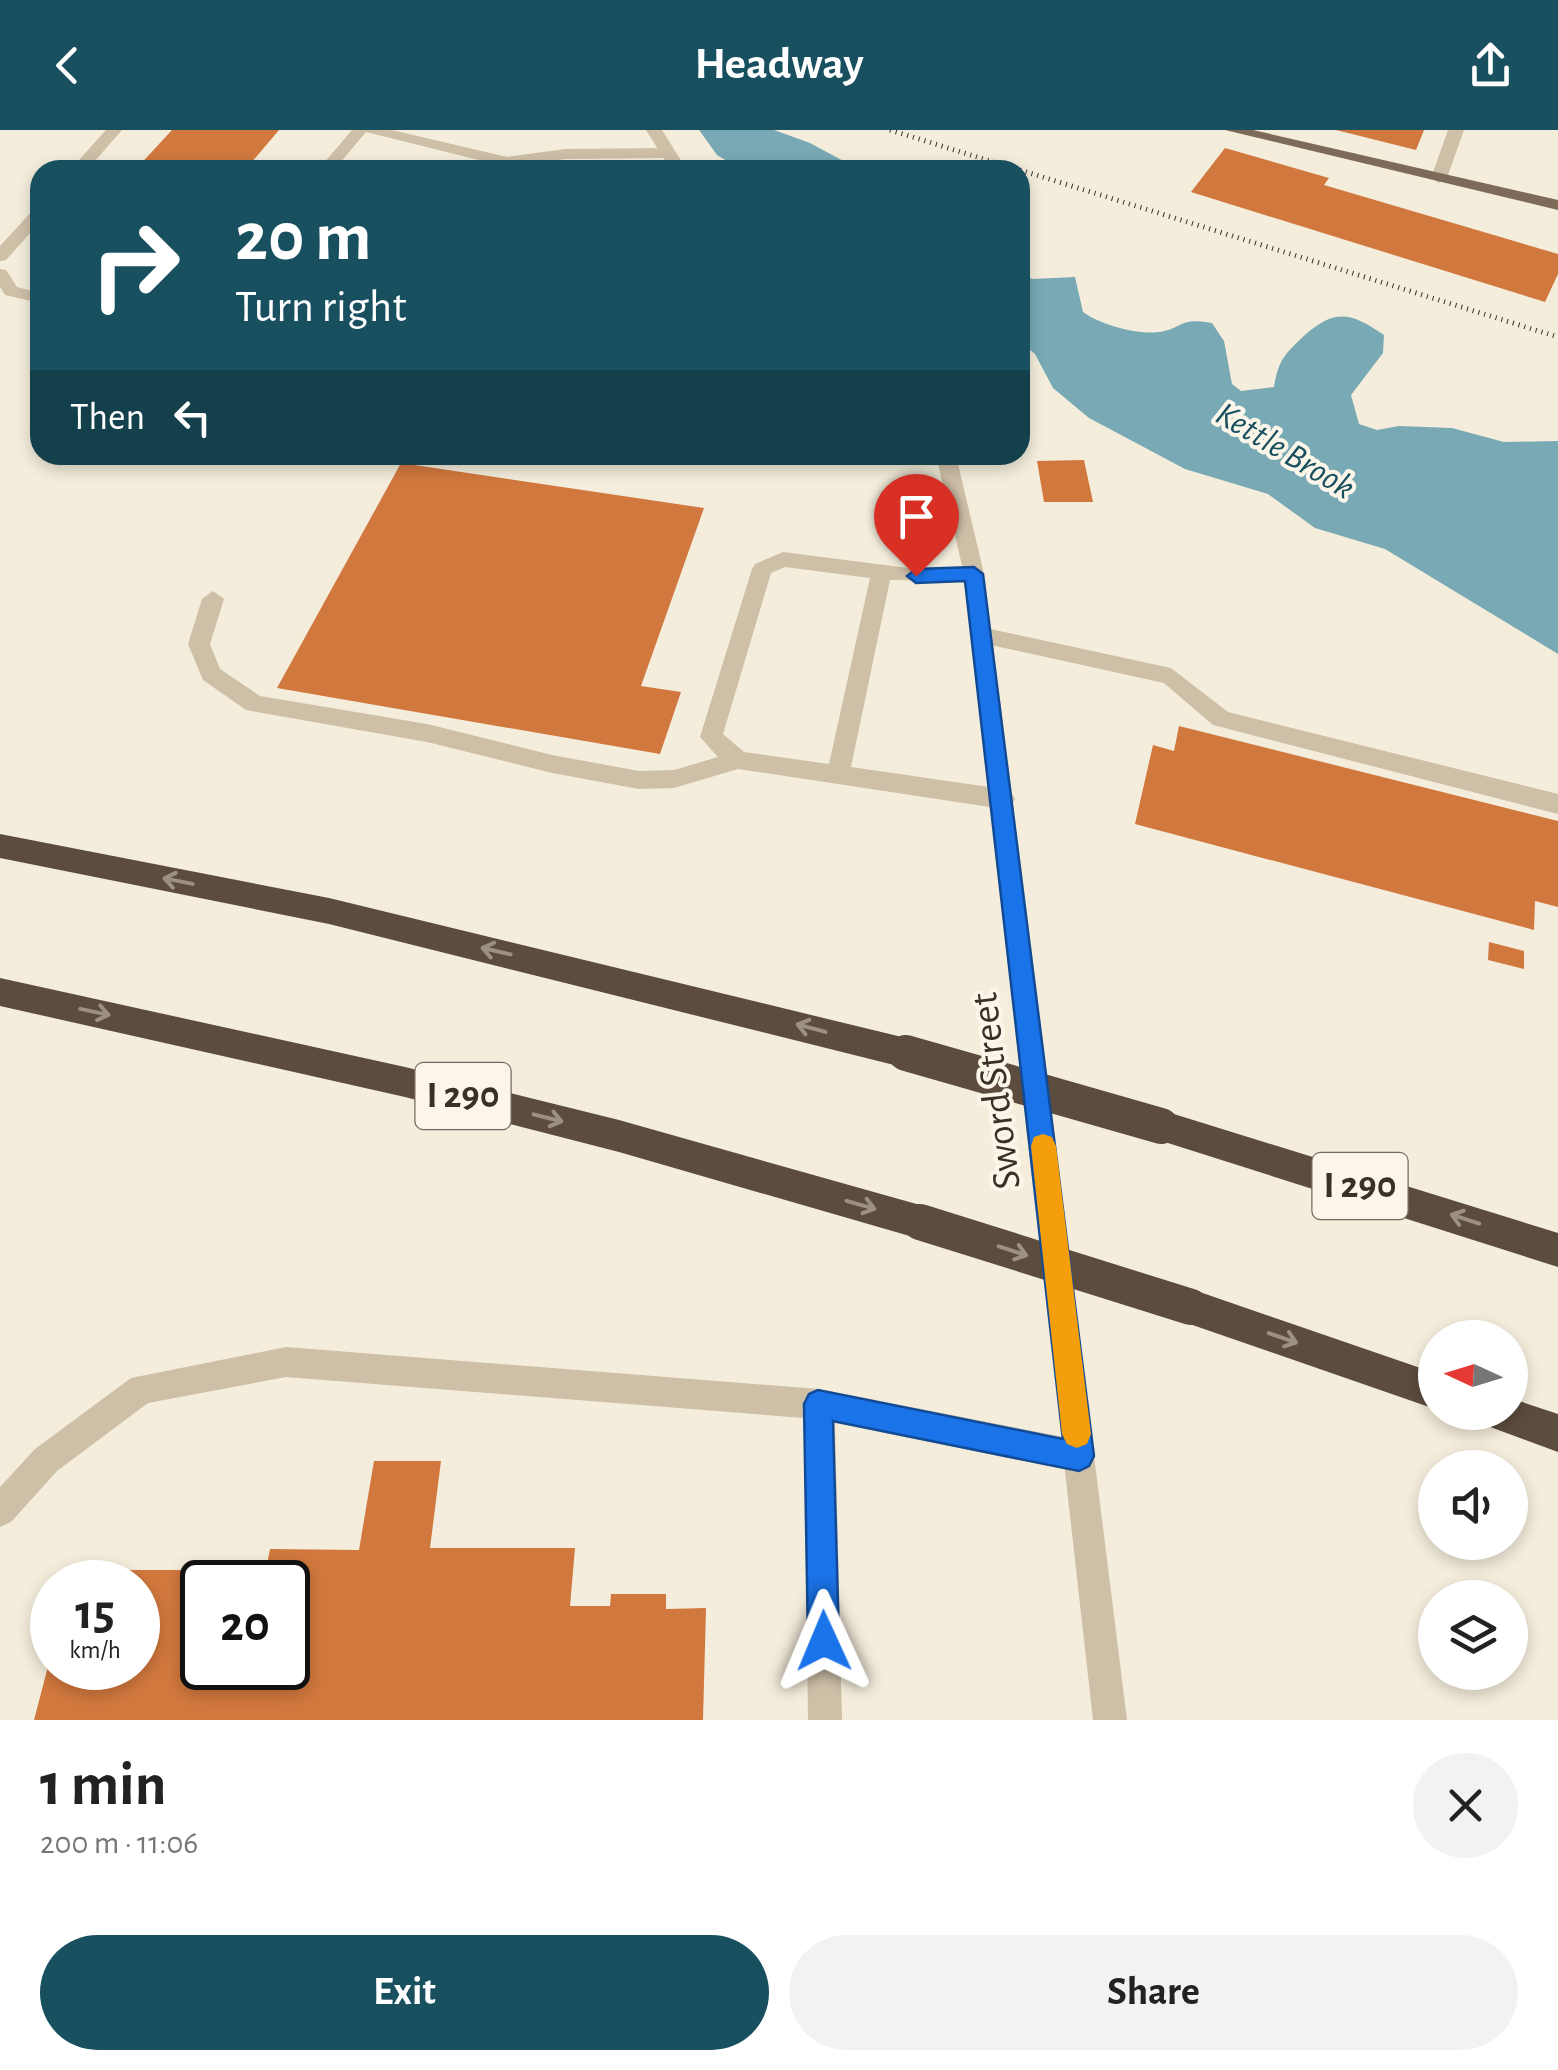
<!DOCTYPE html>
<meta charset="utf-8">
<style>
:root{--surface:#fff;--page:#f2f2f2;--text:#222;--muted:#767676;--accent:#195060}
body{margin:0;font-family:"Alegreya Sans",sans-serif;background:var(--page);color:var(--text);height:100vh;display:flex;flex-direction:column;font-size:38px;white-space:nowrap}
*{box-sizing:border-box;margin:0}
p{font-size:32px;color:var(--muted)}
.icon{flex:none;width:55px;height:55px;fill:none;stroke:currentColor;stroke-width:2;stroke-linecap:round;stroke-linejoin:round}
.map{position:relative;height:1590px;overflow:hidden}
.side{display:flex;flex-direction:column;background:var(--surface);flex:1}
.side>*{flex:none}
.banner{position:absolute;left:30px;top:30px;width:1000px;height:305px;border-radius:30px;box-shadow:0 5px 15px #0003;background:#195060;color:#fff;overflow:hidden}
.needle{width:65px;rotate:274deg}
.buttons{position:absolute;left:1418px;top:1190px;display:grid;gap:20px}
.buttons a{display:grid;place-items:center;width:110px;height:110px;border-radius:50%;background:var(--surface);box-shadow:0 5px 15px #0003;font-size:50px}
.speed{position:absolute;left:30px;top:1430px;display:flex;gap:20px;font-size:50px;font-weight:700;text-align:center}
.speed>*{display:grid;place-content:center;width:130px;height:130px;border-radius:50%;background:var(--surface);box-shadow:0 5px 15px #0003;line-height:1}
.speed small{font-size:25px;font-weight:400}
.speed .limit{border:5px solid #111;border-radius:15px;background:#fff;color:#111}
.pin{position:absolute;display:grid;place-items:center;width:85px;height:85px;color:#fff;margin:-102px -42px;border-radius:50% 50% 50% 0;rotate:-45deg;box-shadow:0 0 10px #0007}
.pin .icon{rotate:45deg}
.me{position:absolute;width:110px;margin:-55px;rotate:359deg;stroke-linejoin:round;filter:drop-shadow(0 0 8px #0008)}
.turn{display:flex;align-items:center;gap:35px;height:210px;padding:0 40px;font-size:45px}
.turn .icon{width:130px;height:130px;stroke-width:2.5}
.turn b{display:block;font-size:70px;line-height:85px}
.then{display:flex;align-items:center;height:95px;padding:0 40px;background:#0003;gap:20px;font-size:38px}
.round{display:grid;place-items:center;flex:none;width:105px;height:105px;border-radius:52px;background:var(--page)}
.summary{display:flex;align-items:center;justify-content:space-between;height:170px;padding:0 40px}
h1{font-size:60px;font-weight:600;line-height:75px}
.primary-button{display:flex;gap:20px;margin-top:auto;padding:20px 40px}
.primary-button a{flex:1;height:115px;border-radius:60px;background:var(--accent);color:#fff;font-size:40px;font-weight:600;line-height:115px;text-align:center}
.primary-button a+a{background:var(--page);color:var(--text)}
header{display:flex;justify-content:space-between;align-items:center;height:130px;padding:0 40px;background:var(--accent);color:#fff;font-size:45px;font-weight:600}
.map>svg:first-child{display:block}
</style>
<header><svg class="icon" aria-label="back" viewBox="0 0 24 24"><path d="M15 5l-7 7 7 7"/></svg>Headway<svg class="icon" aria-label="share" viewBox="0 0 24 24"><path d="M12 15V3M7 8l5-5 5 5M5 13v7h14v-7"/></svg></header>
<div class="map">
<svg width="1558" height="1590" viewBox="0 0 1558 1590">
<rect width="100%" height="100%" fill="#f4eddc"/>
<path fill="#78a9b4" d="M699 0H774L810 13 860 40H742L717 25Z
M1020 143 1032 149 1075 147 1083 182C1101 195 1137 205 1159 202 1183 199 1178 187 1212 193L1224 211 1232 254 1241 261 1274 257C1279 228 1285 224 1306 204 1336 178 1352 183 1384 205L1383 223 1351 265 1359 294 1377 300 1399 296 1452 298 1504 312 1558 311V524L1385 419 1315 398 1268 364 1185 339 1089 288 1053 258 1035 224 1020 212Z"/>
<path fill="#d1783e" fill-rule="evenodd" d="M172 0H279L245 40H135Z
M1336 0H1424L1416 20Z
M1225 18 1329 48 1324 55 1558 124V144L1545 172 1191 62Z
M1084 330 1093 372H1044L1037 331Z
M401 333 704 378 641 556 681 562 660 624 277 558Z
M1179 596 1558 691V777L1535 771 1534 800 1135 694 1153 615 1174 621Z
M1489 812 1524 821V839L1488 830Z
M374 1331H441L430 1418H575L570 1476H610L611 1464H666V1479L706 1478 703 1590H34L51 1525 52 1538H138V1452H70L73 1440H266L270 1419 359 1420ZM202 1452H288V1538H202Z"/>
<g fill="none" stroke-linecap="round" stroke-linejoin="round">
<path fill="#cebfa7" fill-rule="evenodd" d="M106 0H122L87 40H70Z
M352 0H392L507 27 565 19 665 18 673 23 665 28 565 29 507 37 366 2 334 40H318Z
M1448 0H1464L1447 48 1439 53 1431 48Z
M40 77V92L6 130 0 131V116L34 79Z
M0 139 6 140 17 157 40 163V173L5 165 0 157Z
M783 422 916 439H981L984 444 974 451 890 450 851 637 1003 659 1011 662 1015 669 1011 676 1003 679 738 639 674 658 639 659 552 643 427 612 246 580 203 550 188 514 202 469 213 461 224 469 210 514 220 539 260 566 427 594 552 625 639 641 674 640 718 627 700 607 752 439 755 434ZM785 437 870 448 829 634 744 622 723 604 771 443Z
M981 497 1171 538 1228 582 1558 664V684L1213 595 1164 553 973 511 970 505 973 499Z
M286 1217 819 1259 1079 1310 1090 1315 1095 1326 1090 1337 1079 1342 835 1293 842 1590H808L804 1288 286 1247 148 1273 57 1341 11 1392 0 1397V1357L35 1319 131 1248Z"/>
<path fill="#cebfa7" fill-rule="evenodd" d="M646 0H662L687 40H671Z
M936 325H956L984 444 1127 1590H1093L964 444Z"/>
<path fill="#7d6a58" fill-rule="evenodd" d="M1225 0H1253L1558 70V80Z"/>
<path fill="#5c4c3e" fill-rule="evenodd" d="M0 704 329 768 906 908 917 913 922 923 917 933 906 938 329 794 0 728Z
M0 848 405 937 619 990 920 1075 932 1080 937 1092 932 1104 920 1109 619 1022 405 967 0 876Z
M1161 980 1558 1103V1137L1149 1007 1145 996 1149 985Z
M1191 1159 1435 1243V1279L1178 1190 1173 1177 1178 1164Z
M1510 1268 1558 1284V1322L1485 1295 1480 1282H1510Z"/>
<path stroke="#3a3028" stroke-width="5" stroke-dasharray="1 5" stroke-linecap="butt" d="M890 0 1019 40
M1020 40 1558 207"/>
<path stroke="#5c4c3e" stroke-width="36" d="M906 923 1161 996
M920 1092 1191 1177"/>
</g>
<defs><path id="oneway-shaft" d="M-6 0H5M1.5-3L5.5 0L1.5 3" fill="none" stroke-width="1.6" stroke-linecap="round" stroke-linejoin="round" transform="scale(2.5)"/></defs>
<g stroke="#9c9082">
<use href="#oneway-shaft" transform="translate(178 751) rotate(-169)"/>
<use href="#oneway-shaft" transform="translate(496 821) rotate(-167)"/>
<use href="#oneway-shaft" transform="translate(95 882) rotate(12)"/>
<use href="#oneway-shaft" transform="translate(811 898) rotate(-165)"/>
<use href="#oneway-shaft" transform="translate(548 988) rotate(14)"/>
<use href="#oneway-shaft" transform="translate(861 1075) rotate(16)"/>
<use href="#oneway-shaft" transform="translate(1465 1089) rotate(-162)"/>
<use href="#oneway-shaft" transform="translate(1013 1121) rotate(18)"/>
<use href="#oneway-shaft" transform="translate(1283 1208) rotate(19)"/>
</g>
<path fill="#1a73e8" stroke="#114b97" stroke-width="2.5" d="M974 437 983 444 1094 1326 1089 1336 1079 1341 833 1291 839 1511 835 1522 824 1526 813 1522 808 1511 804 1274 809 1264 818 1260 1063 1309 965 451 916 453 907 446 916 439Z"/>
<path fill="#f59e0b" d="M1043 1004 1052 1007 1056 1016 1091 1304 1087 1314 1077 1318 1067 1314 1062 1304 1031 1016 1034 1007Z"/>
<g text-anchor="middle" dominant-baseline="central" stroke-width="8" stroke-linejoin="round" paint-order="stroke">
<g font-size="35" font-style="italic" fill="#195060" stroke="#fbf6e9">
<text transform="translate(1285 321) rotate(31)">Kettle Brook</text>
</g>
<g fill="#fbf6e9" stroke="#746b62" stroke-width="2.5">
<rect x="415.5" y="933" width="95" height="66" rx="8"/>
<rect x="1312.5" y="1023" width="95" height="66" rx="8"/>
</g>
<g font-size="38" font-weight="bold" fill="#3a3028">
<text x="463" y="966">I 290</text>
<text x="1360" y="1056">I 290</text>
</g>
<g font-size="40" fill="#3a3028" stroke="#fbf6e9">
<text transform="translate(996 961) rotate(-97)">Sword Street</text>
</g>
</g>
</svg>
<div class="buttons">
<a><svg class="needle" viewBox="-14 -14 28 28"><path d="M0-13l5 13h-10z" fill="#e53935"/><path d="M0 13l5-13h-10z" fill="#767676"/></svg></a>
<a><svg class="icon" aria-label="sound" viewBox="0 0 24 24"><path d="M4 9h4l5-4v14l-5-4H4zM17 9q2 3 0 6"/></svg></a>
<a><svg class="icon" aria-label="layers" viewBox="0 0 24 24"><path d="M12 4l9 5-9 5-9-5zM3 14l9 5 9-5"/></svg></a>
</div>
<div class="speed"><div>15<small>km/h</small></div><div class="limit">20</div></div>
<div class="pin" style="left:916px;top:446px;background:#d93025"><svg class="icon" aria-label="arrive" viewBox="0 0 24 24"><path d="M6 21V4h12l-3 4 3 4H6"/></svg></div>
<svg class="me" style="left:824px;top:1511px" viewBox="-20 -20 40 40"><path d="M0-17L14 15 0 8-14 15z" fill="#1a73e8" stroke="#fff" stroke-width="4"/></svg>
<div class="banner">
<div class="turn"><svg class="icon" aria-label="right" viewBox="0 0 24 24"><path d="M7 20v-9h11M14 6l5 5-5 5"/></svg><div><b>20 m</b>Turn right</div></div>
<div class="then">Then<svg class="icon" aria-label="left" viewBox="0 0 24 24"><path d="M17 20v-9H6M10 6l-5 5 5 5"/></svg></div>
</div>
</div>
<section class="side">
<div class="summary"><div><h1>1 min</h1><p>200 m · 11:06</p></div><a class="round"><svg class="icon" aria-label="close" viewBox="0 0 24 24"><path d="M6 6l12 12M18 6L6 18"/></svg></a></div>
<div class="primary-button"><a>Exit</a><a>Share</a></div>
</section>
